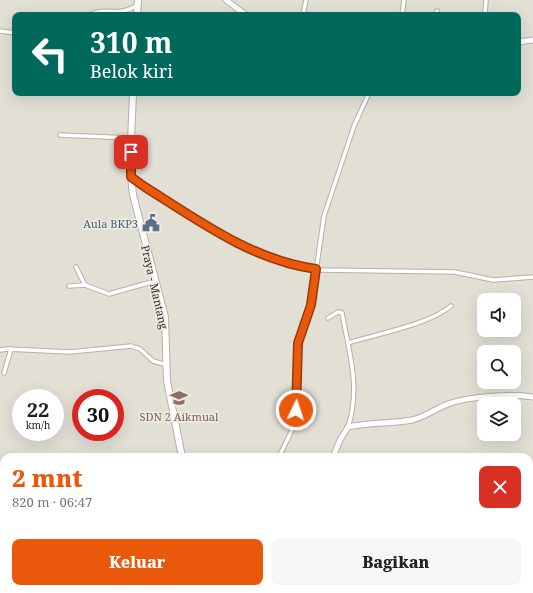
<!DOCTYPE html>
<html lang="id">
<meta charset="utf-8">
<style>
:root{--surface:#fff;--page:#f6f6f6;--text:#222;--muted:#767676;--accent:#ea580c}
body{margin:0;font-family:"Noto Serif",serif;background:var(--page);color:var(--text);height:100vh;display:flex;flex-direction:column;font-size:15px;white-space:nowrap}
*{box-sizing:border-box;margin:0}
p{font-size:13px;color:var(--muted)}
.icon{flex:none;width:22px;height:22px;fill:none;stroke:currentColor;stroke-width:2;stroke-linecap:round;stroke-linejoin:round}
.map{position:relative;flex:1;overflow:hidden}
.details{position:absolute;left:0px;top:453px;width:533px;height:140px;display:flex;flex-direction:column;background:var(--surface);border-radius:12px 12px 0 0;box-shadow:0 4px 16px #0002}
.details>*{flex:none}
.banner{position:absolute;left:12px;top:12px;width:509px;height:84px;border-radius:8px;box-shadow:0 4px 16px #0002;background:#00695c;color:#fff;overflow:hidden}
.tools{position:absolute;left:477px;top:293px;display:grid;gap:8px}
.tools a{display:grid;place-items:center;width:44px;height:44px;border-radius:8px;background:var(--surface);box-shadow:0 4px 16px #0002;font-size:20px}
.speed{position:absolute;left:12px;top:389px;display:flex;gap:8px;font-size:20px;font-weight:700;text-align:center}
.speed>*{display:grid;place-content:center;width:52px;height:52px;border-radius:50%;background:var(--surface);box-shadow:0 4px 16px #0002;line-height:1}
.speed small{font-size:10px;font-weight:400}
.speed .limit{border:6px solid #d22;background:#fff;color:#111}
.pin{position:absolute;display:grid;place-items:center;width:34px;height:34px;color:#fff;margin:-17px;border-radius:8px;box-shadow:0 2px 6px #0006}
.me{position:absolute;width:44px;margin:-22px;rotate:4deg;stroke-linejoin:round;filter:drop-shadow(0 0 3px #0008)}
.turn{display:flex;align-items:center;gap:14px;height:84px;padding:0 12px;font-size:18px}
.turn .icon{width:52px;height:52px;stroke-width:2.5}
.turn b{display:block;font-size:28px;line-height:34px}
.round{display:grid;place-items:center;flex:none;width:42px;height:42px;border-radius:8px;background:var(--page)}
.headline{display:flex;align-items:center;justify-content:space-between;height:68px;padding:0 12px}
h1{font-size:24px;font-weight:800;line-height:30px;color:var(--accent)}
.cta{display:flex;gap:8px;margin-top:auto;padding:8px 12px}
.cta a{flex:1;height:46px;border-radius:8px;background:var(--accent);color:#fff;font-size:16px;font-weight:800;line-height:46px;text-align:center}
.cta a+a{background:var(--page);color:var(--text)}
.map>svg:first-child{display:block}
</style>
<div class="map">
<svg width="533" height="593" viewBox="0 0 533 593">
<rect width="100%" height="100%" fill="#e2dfd5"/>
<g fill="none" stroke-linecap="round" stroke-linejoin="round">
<path stroke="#4ab8d8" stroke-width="1" d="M0 542 4 543
M120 589 121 593
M354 589 357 593
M287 593 288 589
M426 593 428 589"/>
<g stroke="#b4b1a8" stroke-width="5.5">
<path id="street" d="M89 15C108 6 117 18 138 5
M303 15 306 0
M402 15 404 0
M437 15V11
M485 15 486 0
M0 31 15 33
M60 135 131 138
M132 178 245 248 284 263 320 270 455 272 493 280 533 277
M76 267 85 285 109 294 155 281
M69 286 85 285
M328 318 338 312 342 313C349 352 361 388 348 427
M348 343C377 334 428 325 451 306
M0 350 7 349 70 352 131 346 140 349 153 361 167 365
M4 373 11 349
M169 457 181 455
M279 457 292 430 296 410 298 343 311 305 324 216 354 126 369 93
M529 506 533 505
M0 533 4 539
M127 589V593
M221 589 234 593
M358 589 359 593
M504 589 507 593
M22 593 25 589
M264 593 269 589
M424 593 426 589
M449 593 451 589"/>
</g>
<g stroke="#b4b1a8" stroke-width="7">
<path id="secondary" d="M226 0 246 15
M518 42 533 40
M333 457 340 440 348 427C369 422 391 424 412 420 425 417 435 409 448 404 469 396 511 394 533 397
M0 563 4 561
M201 589 202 593"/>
</g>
<g stroke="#b4b1a8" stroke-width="8">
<path id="primary" d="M137 15 138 0
M133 93 130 166 133 195 165 317 167 381 182 457"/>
</g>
<use href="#street" stroke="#fff" stroke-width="3.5"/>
<use href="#secondary" stroke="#fff" stroke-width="5"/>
<use href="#primary" stroke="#fff" stroke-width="6"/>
</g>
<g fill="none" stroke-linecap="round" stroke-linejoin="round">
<g stroke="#983908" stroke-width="10">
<path id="route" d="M131 152V177L145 187C199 221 252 260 316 269L311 305 298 343 296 410"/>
</g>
<use href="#route" stroke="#ea580c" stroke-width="7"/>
</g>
<defs>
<g id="civic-bare" transform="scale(1.38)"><path d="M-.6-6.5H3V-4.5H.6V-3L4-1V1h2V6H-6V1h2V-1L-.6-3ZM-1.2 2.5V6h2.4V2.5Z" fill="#5c6f8a" stroke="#efece3" stroke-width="2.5" paint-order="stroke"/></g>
<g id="school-bare" transform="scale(1.38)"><path d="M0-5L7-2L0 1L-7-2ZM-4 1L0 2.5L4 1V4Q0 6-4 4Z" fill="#8d6e63" stroke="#efece3" stroke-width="2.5" paint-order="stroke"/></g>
</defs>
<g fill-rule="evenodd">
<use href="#civic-bare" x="151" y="223"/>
<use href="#school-bare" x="179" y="398"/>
</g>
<g text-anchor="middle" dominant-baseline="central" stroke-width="3" stroke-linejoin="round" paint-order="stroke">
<g font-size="11" fill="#4e5e75" stroke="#efece3" text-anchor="end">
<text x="138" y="223">Aula BKP3</text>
</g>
<g font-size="11" fill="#2d2c29" stroke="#efece3">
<text transform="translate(155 287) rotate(77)">Praya - Mantang</text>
</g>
<g font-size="11" fill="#785e54" stroke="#efece3">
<text x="179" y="416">SDN 2 Aikmual</text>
</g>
</g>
</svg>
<div class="tools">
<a><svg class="icon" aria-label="sound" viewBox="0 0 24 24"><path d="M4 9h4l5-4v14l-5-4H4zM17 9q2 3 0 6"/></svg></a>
<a><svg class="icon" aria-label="search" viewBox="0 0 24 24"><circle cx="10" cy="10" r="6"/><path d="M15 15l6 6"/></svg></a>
<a><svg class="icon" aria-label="layers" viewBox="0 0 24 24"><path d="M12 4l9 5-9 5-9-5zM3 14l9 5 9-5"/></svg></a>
</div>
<div class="speed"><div>22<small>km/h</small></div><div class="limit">30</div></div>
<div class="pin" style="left:131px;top:152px;background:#d93025"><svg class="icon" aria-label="arrive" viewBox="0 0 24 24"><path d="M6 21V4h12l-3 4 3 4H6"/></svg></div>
<svg class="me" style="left:296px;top:410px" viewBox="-20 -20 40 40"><circle r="17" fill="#ea580c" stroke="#fff" stroke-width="3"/><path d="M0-11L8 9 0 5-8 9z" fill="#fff"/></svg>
<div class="banner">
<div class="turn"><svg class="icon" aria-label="left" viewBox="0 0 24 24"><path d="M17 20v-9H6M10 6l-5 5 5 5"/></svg><div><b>310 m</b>Belok kiri</div></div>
</div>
<section class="details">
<div class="headline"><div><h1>2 mnt</h1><p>820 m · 06:47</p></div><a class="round" style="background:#d93025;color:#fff"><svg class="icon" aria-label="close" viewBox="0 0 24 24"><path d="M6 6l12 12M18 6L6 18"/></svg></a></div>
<div class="cta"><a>Keluar</a><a>Bagikan</a></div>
</section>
</div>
